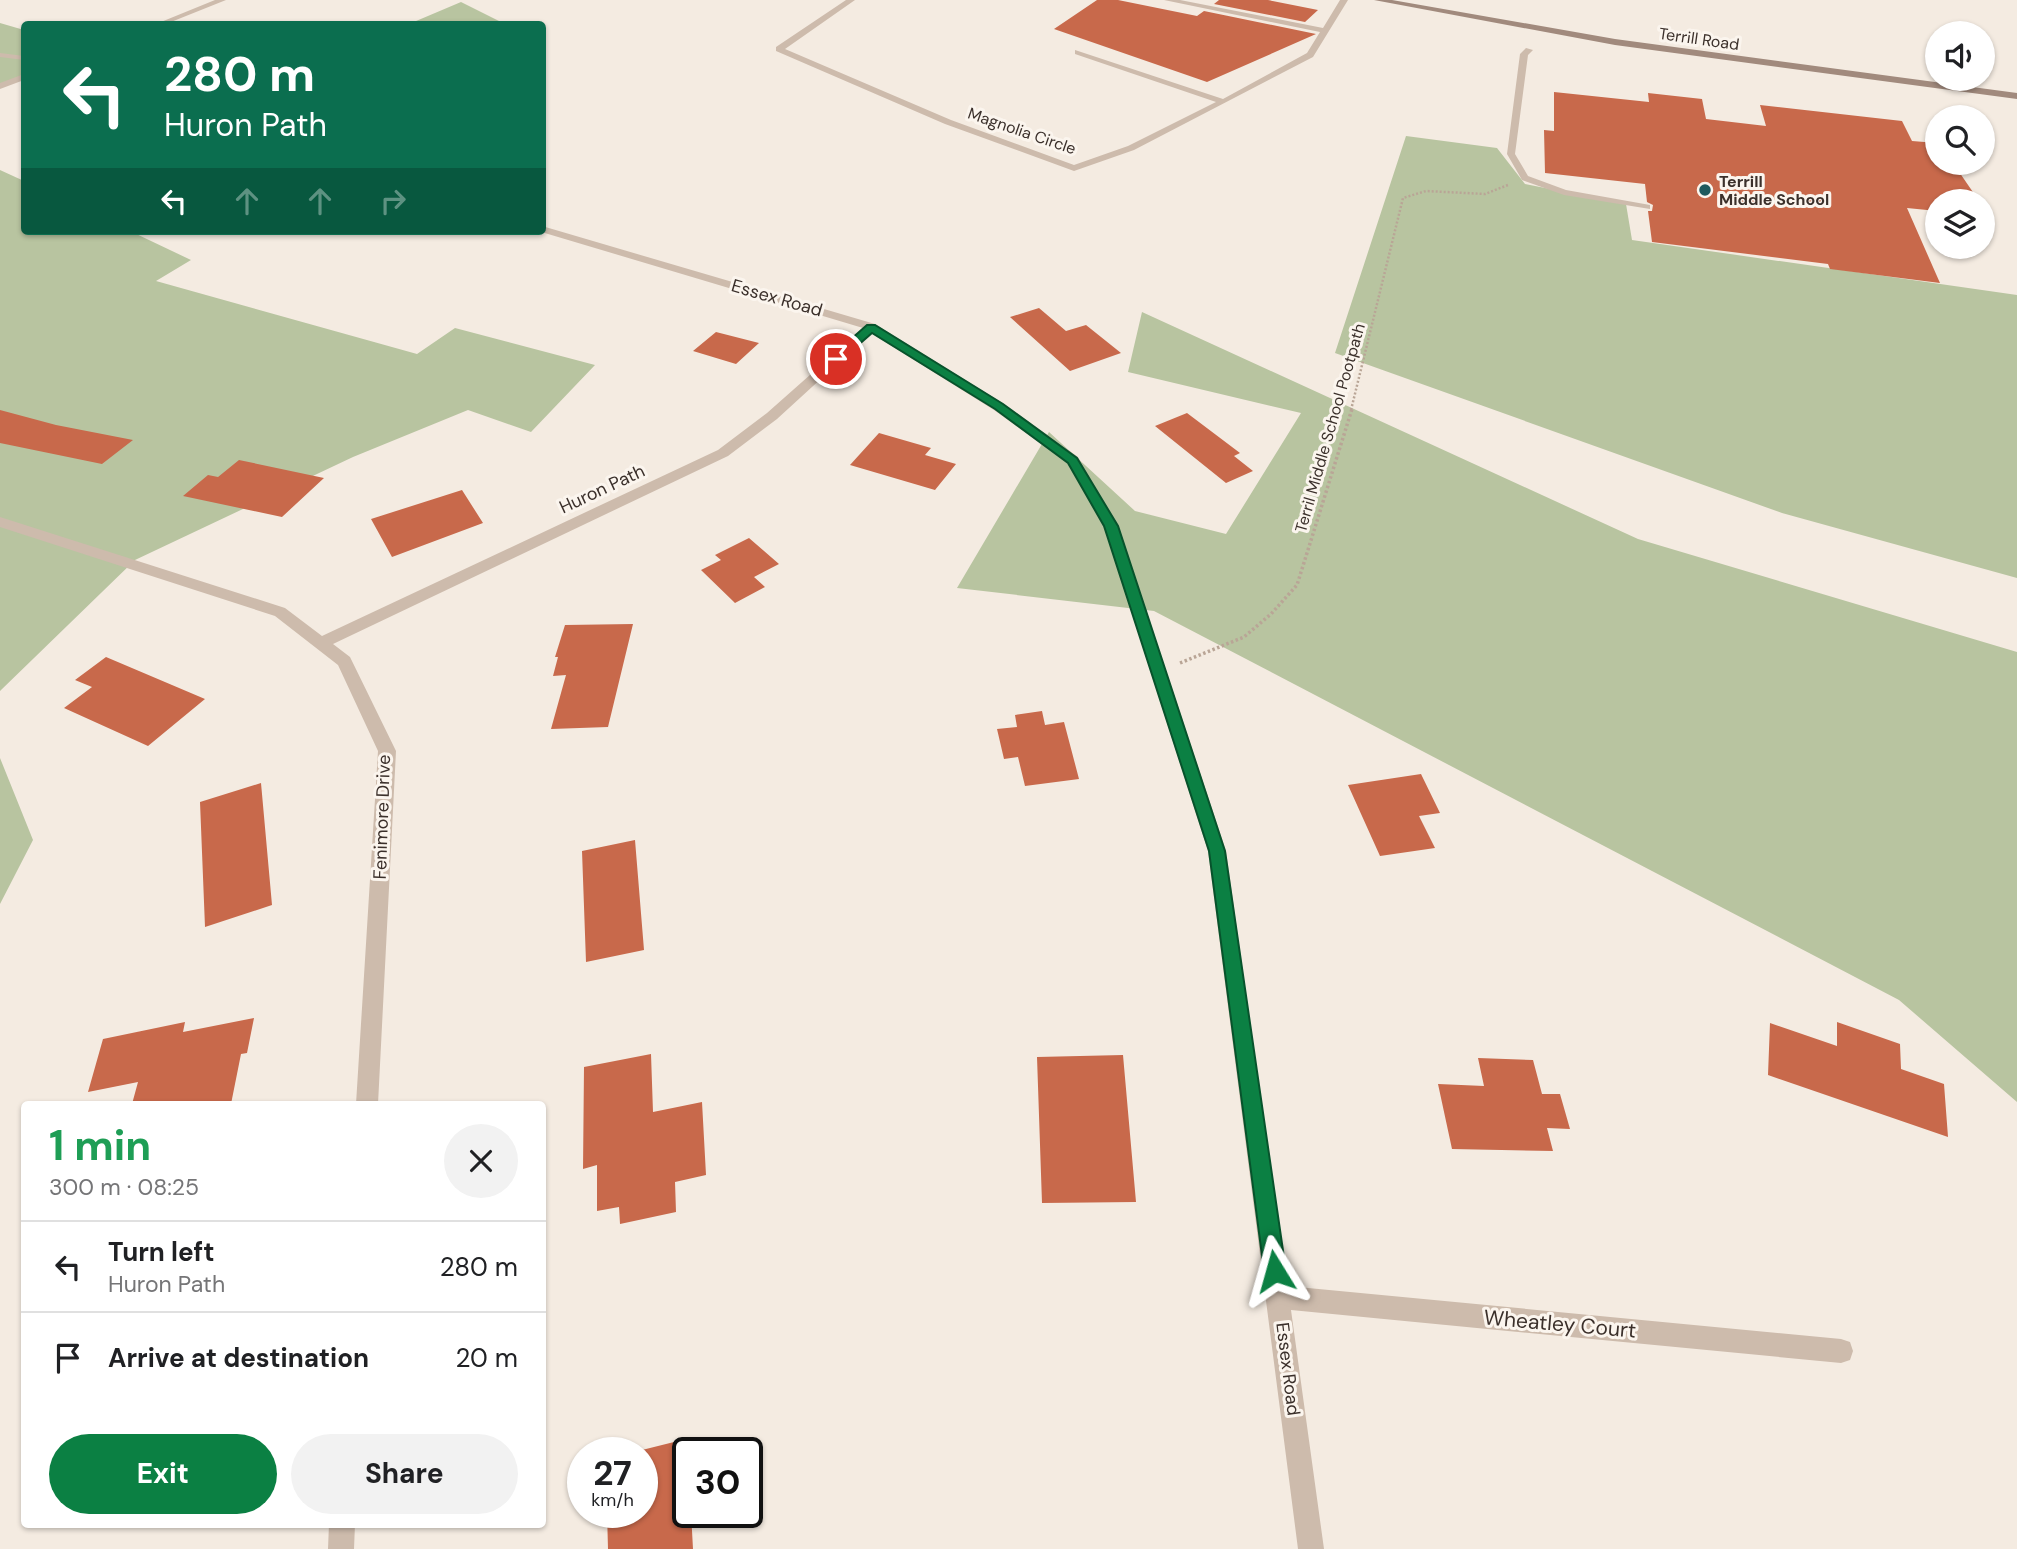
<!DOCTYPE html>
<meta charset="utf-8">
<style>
:root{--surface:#fff;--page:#f2f2f2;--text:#202124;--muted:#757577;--line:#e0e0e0;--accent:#0b8043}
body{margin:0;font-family:"DM Sans",sans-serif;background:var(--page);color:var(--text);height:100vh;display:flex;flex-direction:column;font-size:26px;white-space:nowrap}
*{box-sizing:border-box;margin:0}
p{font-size:23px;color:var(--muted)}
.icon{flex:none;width:38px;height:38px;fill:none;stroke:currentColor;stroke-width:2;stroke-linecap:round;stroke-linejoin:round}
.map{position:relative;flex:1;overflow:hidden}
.details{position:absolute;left:21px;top:1101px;width:525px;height:427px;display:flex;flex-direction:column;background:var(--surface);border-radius:7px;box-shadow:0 2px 5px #0004}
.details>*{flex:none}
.guide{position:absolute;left:21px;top:21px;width:525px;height:214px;border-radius:7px;box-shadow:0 2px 5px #0004;background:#0b6e4f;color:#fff;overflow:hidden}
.tools{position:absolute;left:1925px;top:21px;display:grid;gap:14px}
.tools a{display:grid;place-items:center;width:70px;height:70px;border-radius:50%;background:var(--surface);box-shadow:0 2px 5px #0004;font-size:35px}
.speed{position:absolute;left:567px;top:1437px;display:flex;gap:14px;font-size:35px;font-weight:700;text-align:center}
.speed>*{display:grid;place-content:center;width:91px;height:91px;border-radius:50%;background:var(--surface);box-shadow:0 2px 5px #0004;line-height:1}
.speed small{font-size:18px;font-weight:400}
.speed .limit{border:4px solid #111;border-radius:10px;background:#fff;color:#111}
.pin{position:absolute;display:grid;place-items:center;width:60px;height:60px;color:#fff;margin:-30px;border:4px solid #fff;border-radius:50%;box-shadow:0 2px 7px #0007}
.me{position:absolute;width:77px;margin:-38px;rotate:352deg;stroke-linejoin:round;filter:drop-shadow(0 0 5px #0008)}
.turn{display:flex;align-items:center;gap:24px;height:147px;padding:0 28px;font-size:32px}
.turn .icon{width:91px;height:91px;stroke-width:2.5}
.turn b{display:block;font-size:49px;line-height:60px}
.lanes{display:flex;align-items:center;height:66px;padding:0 28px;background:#0003;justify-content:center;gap:35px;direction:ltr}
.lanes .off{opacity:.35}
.round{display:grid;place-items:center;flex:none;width:74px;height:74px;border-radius:37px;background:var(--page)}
.headline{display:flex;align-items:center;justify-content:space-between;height:119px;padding:0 28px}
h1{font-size:42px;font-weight:700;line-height:52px;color:#1e9e55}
.cta{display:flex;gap:14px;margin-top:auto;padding:14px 28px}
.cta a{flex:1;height:80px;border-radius:42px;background:var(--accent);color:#fff;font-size:28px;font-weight:700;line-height:80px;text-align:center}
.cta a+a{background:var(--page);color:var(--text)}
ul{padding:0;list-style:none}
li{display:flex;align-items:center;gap:21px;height:91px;padding:0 28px;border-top:2px solid var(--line)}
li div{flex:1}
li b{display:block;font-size:26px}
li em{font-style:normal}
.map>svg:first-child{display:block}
</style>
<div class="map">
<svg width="2017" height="1549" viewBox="0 0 2017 1549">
<rect width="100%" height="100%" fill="#f4ebe1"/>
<path fill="#b8c4a0" d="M461 2 505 24H409Z
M0 23 24 30V77L0 86Z
M1406 136 1497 148 1525 184 1626 204 1632 240 2017 295V578L1782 513 1335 353Z
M0 170 24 181V231H130L191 260 156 281 417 354 455 328 595 365 531 432 468 410 353 457 135 560 0 691Z
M1142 312 1638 539 2017 652V1102L1899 1000 1154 611 957 588 1049 432 1135 511 1226 534 1301 413 1128 372Z
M0 758 33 840 0 904Z"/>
<path fill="#c8694b" d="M1097 0H1118L1197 16 1204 11 1316 34 1207 82 1054 29Z
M1219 0H1268L1318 10 1305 22 1214 4Z
M1554 92 1649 102 1648 93 1702 99 1706 119 1766 126 1760 105 1902 121 1912 141 1937 143V163H1953L1979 201H1937V211L1907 208 1940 283 1830 269 1828 264 1652 242 1648 211H1652L1653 205 1647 202 1645 184 1545 173 1544 130 1554 131Z
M1039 308 1066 331 1086 325 1121 353 1070 371 1010 317Z
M716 332 759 343 736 364 693 351Z
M0 410 56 425 133 440 102 464 0 443Z
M1187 413 1240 453 1234 456 1253 471 1226 483 1155 426Z
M879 433 931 448 925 455 956 464 935 490 850 465Z
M239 460 324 478 282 517 183 496 208 475 218 477Z
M462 490 483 523 392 557 371 519Z
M749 538 779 564 754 577 765 587 735 603 701 570 721 560 715 555Z
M633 624 608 727 551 729 566 675 553 676 558 657H555L565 625Z
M106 657 205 699 148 746 64 708 92 687 75 680Z
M1042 711 1045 725 1064 722 1079 779 1025 786 1018 757 1004 759 997 729 1017 727 1015 715Z
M1421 774 1440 813 1419 816 1435 848 1380 856 1348 785Z
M261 783 272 905 205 927 200 802Z
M635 840 644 950 586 962 582 851Z
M254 1018 247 1053 241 1054 231 1104H132L138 1082 88 1092 103 1039 185 1022 183 1032Z
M1837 1022 1900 1044 1901 1069 1944 1084 1948 1137 1768 1075 1770 1023 1837 1046Z
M651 1054 653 1112 702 1102 706 1175 675 1182 676 1212 620 1224 619 1207 597 1211V1165L583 1169 584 1067Z
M1123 1055 1136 1202 1042 1203 1037 1057Z
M1478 1058 1533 1060 1542 1094H1560L1570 1129 1547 1128 1553 1151 1452 1149 1438 1084 1484 1086Z
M686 1439 688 1512H691L693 1549H608L607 1512H642V1450Z"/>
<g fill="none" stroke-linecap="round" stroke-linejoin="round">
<path stroke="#b9a596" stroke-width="2.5" stroke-dasharray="2 2" stroke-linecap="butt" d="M1351 410 1403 198 1426 191 1485 194 1508 185"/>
<path stroke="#b9a596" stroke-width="3.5" stroke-dasharray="2.5 2.5" stroke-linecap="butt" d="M1180 663 1244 637 1271 614 1297 585 1352 409"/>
<path fill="#cdbbac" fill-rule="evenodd" d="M1526 48 1533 50 1528 55 1515 154 1528 176 1566 190 1650 205V209L1564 195 1522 180 1507 154 1520 54Z
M0 53 24 56V60L0 57Z"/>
<path fill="#cdbbac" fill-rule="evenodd" d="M215 0H226L166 24H156Z
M846 0H855L785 49 951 120 1074 165 1128 146 1216 102 1075 54V50L1223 99 1307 53 1320 32 1164 0H1180L1323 28 1340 0H1348L1313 57 1134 150 1074 171 945 124 776 51V47Z
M24 74V80L0 89V83Z
M542 226 875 324 1004 404 1078 457 1118 526 1226 851 1287 1286 1841 1339 1850 1342 1853 1351 1850 1360 1841 1363 1291 1310 1324 1549H1298L1208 851 1104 526 1068 463 994 410 871 333 777 419 728 456 333 644 350 657 396 751 378 1104H356L378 751 338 665 275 616 0 527V517L285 608 322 636 718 450 767 413 863 328 538 231H542Z
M329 1524H355L354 1549H328Z"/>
<path fill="#a18a7d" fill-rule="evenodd" d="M1374 0H1392L1615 39 2017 93V99L1615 45Z"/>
</g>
<path fill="#0b8043" stroke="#07532c" stroke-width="2" d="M867 325H875L1003 404 1077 458 1118 526 1225 851 1286 1271 1283 1278 1275 1281 1267 1278 1264 1271 1209 851 1104 526 1068 463 995 409 872 333 840 361H832V356Z"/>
<circle fill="#1f5a5e" stroke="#fbf5ee" stroke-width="2.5" cx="1705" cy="190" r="7"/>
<g text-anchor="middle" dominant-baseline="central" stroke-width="6" stroke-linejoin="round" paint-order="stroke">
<g font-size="16" fill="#3b302b" stroke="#fbf5ee">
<text transform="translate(1699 39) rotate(8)">Terrill Road</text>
<text transform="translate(1022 131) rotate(19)">Magnolia Circle</text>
<text transform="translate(1330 428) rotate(-74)">Terril Middle School Pootpath</text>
</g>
<g font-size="16" font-weight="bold" fill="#3b302b" stroke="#fbf5ee" text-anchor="start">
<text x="1719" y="181">Terrill<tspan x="1719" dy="18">Middle School</tspan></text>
</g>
<g font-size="18" fill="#3b302b" stroke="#fbf5ee">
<text transform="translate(777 298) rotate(16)">Essex Road</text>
<text transform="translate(602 489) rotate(-25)">Huron Path</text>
<text transform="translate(382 817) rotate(-88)">Fenimore Drive</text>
<text transform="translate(1288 1369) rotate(83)">Essex Road</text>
</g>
<g font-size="21" fill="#3b302b" stroke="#fbf5ee">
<text transform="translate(1560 1324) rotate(5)">Wheatley Court</text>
</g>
</g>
</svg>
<div class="tools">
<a><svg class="icon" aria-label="sound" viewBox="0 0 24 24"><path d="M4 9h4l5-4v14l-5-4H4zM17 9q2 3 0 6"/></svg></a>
<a><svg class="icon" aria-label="search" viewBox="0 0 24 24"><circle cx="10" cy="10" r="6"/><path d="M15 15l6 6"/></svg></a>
<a><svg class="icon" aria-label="layers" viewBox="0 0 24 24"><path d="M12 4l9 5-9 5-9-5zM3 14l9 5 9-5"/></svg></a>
</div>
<div class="speed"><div>27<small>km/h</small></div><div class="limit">30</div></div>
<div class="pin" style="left:836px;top:359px;background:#d93025"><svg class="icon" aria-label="arrive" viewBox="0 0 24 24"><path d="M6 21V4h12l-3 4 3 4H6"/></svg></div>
<svg class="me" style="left:1275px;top:1271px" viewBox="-20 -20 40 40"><path d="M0-17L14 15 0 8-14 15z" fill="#0b8043" stroke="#fff" stroke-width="4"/></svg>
<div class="guide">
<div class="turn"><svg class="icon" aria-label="left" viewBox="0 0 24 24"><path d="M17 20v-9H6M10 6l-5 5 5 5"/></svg><div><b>280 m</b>Huron Path</div></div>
<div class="lanes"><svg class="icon" aria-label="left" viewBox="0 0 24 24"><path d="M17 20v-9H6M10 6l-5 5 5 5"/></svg><svg class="icon off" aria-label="ahead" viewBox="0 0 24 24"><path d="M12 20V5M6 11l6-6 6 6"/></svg><svg class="icon off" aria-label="ahead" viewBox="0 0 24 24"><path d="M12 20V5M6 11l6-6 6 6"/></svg><svg class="icon off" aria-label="right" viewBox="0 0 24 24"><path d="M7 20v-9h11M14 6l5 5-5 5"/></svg></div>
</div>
<section class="details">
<div class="headline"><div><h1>1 min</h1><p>300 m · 08:25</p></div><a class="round"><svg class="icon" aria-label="close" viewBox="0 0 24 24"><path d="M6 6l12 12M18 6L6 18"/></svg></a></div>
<ul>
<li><svg class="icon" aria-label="left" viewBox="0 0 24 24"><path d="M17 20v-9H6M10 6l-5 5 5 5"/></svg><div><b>Turn left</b><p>Huron Path</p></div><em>280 m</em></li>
<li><svg class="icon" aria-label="arrive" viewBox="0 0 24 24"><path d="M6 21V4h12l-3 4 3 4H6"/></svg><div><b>Arrive at destination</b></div><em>20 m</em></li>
</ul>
<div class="cta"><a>Exit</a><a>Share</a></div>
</section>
</div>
